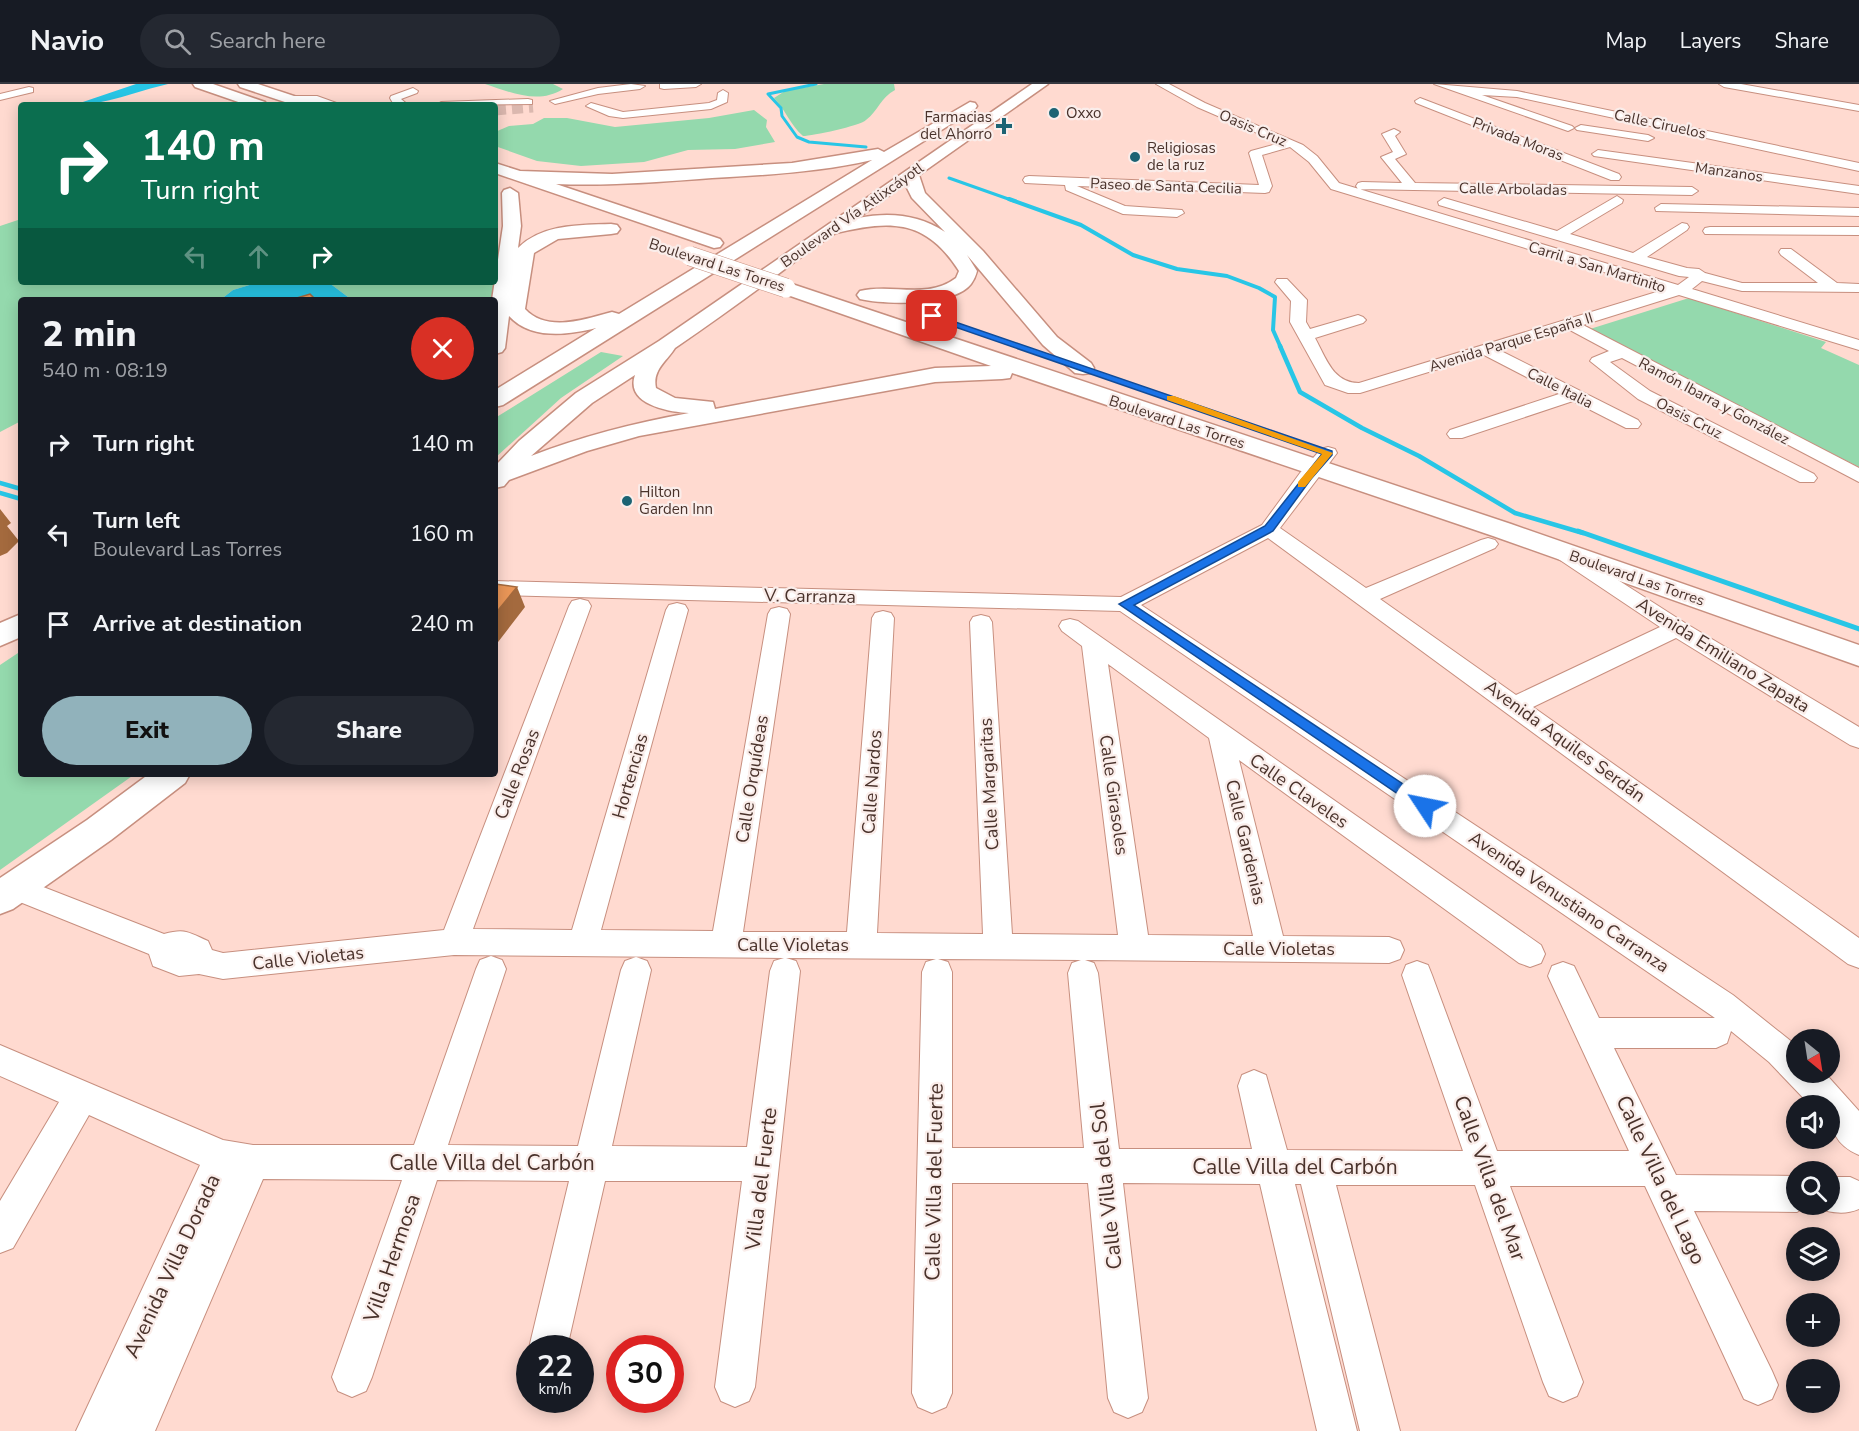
<!DOCTYPE html>
<meta charset="utf-8">
<style>
:root{--surface:#171b24;--page:#242831;--text:#f1f3f6;--muted:#9ea1a6;--line:#363941;--accent:#91b2bb}
body{margin:0;font-family:"Nunito Sans",sans-serif;background:var(--page);color:var(--text);height:100vh;display:flex;flex-direction:column;font-size:22px;white-space:nowrap}
*{box-sizing:border-box;margin:0}
p{font-size:20px;color:var(--muted)}
.icon{flex:none;width:33px;height:33px;fill:none;stroke:currentColor;stroke-width:2;stroke-linecap:round;stroke-linejoin:round}
.map{position:relative;flex:1;overflow:hidden}
.drawer{position:absolute;left:18px;top:213px;width:480px;height:480px;display:flex;flex-direction:column;background:var(--surface);border-radius:6px;box-shadow:0 3px 15px #0003}
.drawer>*{flex:none}
.top-card{position:absolute;left:18px;top:18px;width:480px;height:183px;border-radius:6px;box-shadow:0 3px 15px #0003;background:#0b6e4f;color:#fff;overflow:hidden}
.needle{width:39px;rotate:150deg}
.fabs{position:absolute;left:1786px;top:945px;display:grid;gap:12px}
.fabs a{display:grid;place-items:center;width:54px;height:54px;border-radius:50%;background:var(--surface);box-shadow:0 3px 15px #0003;font-size:30px}
.speed{position:absolute;left:516px;top:1251px;display:flex;gap:12px;font-size:30px;font-weight:700;text-align:center}
.speed>*{display:grid;place-content:center;width:78px;height:78px;border-radius:50%;background:var(--surface);box-shadow:0 3px 15px #0003;line-height:1}
.speed small{font-size:15px;font-weight:400}
.speed .limit{border:9px solid #d22;background:#fff;color:#111}
.pin{position:absolute;display:grid;place-items:center;width:51px;height:51px;color:#fff;margin:-26px;border-radius:12px;box-shadow:0 3px 9px #0006}
.me{position:absolute;width:66px;margin:-33px;rotate:304deg;stroke-linejoin:round;filter:drop-shadow(0 0 4px #0008)}
.turn{display:flex;align-items:center;gap:21px;height:126px;padding:0 24px;font-size:27px}
.turn .icon{width:78px;height:78px;stroke-width:2.5}
.turn b{display:block;font-size:42px;line-height:51px}
.lanes{display:flex;align-items:center;height:57px;padding:0 24px;background:#0003;justify-content:center;gap:30px;direction:ltr}
.lanes .off{opacity:.35}
.round{display:grid;place-items:center;flex:none;width:63px;height:63px;border-radius:32px;background:var(--page)}
.summary{display:flex;align-items:center;justify-content:space-between;height:102px;padding:0 24px}
h1{font-size:36px;font-weight:800;line-height:45px}
.action{display:flex;gap:12px;margin-top:auto;padding:12px 24px}
.action a{flex:1;height:69px;border-radius:36px;background:var(--accent);color:#111;font-size:24px;font-weight:800;line-height:69px;text-align:center}
.action a+a{background:var(--page);color:var(--text)}
ul{padding:0;list-style:none}
li{display:flex;align-items:center;gap:18px;height:90px;padding:0 24px}
li div{flex:1}
li b{display:block;font-size:22px}
li em{font-style:normal}
header{display:flex;align-items:center;gap:36px;box-sizing:border-box;height:84px;padding:0 30px;background:var(--surface);border-bottom:2px solid var(--line)}
header strong{font-size:28px}
nav{display:flex;gap:33px;margin-inline-start:auto;font-size:21px}
.search{width:420px;height:54px;background:var(--page);display:flex;align-items:center;gap:15px;box-sizing:border-box;padding:0 21px;border-radius:33px;color:var(--muted);font-size:22px}
.map>svg:first-child{display:block}
</style>
<header>
<strong>Navio</strong>
<div class="search"><svg class="icon" aria-label="search" viewBox="0 0 24 24"><circle cx="10" cy="10" r="6"/><path d="M15 15l6 6"/></svg>Search here</div>
<nav><a>Map</a><a>Layers</a><a>Share</a></nav>
</header>
<div class="map">
<svg width="1859" height="1347" viewBox="0 0 1859 1347">
<rect width="100%" height="100%" fill="#ffdad0"/>
<path fill="#94d9ad" d="M485 0H553L563 5C538 21 510 8 485 0Z
M824 0H894L895 6C881 13 878 27 866 36 860 42 812 52 803 52 790 41 786 26 774 14L785 7Z
M754 26 767 36 766 43 775 58 735 65 688 66 644 78 581 82 537 77 495 62V48L509 42 533 40 544 34H567L615 43 709 34Z
M21 135V198H259L233 206 220 216H21V337L0 348V142Z
M328 198H494L492 216H352Z
M1689 214 1826 258 1821 264 1859 281V383L1680 294 1590 245Z
M601 268 623 272 561 314 495 374V334Z
M21 567V690H135L0 786V581Z"/>
<path fill="#28c6e6" d="M136 0H168C137 7 105 21 74 21Z
M259 198H328L352 216H220L233 206Z"/>
<g fill="none" stroke-linecap="round" stroke-linejoin="round">
<path stroke="#28c6e6" stroke-width="3" d="M816 0 768 10 781 24 782 32 797 53 809 58 866 63
M949 94 1014 117"/>
<path stroke="#28c6e6" stroke-width="4" d="M1009 115 1081 141 1133 171 1177 185 1227 192 1259 204 1275 213 1273 246 1281 264"/>
<path stroke="#28c6e6" stroke-width="4.5" d="M1280 262 1300 308 1362 344 1419 372 1515 429 1583 449
M0 399 21 405
M0 409 21 415"/>
<path stroke="#28c6e6" stroke-width="5" d="M1578 447 1859 545"/>
<path stroke="#dbb8af" stroke-width="11" stroke-dasharray="11 6" stroke-linecap="butt" d="M495 26 533 23"/>
<g stroke="#c78f7f" stroke-width="2">
<path id="minor" d="M631 0 645 2 640 5 598 10 555 20 550 17 598 4Z
M660 0H701L696 3 664 5 660 4Z
M1156 0H1169L1205 19 1303 61 1317 72 1339 99 1678 201 1689 193 1679 192 1439 121 1438 118 1444 114 1557 147 1617 112 1623 116 1622 119 1570 150 1633 169 1682 139 1687 140 1689 143 1687 146 1647 173 1687 184 1699 185 1705 189 1742 199H1818L1781 171 1779 168 1781 165H1791L1837 199 1859 200V208L1742 207 1702 197 1692 205 1859 256V266L1679 211 1583 241 1859 384V398L1622 274 1610 278 1650 307 1814 390 1817 394 1814 398H1800L1638 315 1590 277 1592 274 1609 267 1568 245 1499 266 1638 336 1641 340 1638 344H1626L1573 317 1462 354H1450L1447 350 1450 346 1559 310 1484 271 1360 309H1348L1325 301 1290 238 1291 217 1275 198 1277 195H1287L1307 216 1306 238 1310 245 1358 231 1363 233 1366 236 1363 239 1315 254C1326 274 1333 299 1359 299L1663 206 1331 105 1309 78 1290 63 1262 71 1272 102 1269 108 1265 109 1077 102 1125 122 1182 126 1184 129 1177 133 1123 130 1066 106 1065 101 1025 99 1023 96 1025 93 1029 92 1259 101 1249 69 1251 67 1280 59 1197 23Z
M1434 0 1517 7 1859 79V87L1517 13 1482 11 1572 42 1574 44 1568 47Z
M1719 0H1741L1859 21V27L1724 3Z
M29 3 33 4V8L0 16V10Z
M413 4 418 7 417 9 401 15 408 21H394L390 14 391 12Z
M723 6 728 9 727 18 711 25 623 34 609 32 586 22 591 19 623 28 709 19 717 16 718 9Z
M289 12H317L342 21 285 17 284 15Z
M1420 14 1619 90 1621 93 1619 96H1611L1416 19 1415 17Z
M528 15 532 16V20L436 21 441 18Z
M1581 41 1648 51 1654 54 1648 57 1577 46 1575 44Z
M1394 45 1400 48 1395 52 1406 70 1395 75 1415 99 1692 103 1698 107 1692 111 1358 105 1356 102 1358 99 1362 98 1402 99 1381 73 1393 68 1382 50Z
M1598 66 1859 102V110L1594 72 1592 70Z
M1661 120 1859 124V132L1656 127 1655 124Z
M1710 143H1859V151L1705 150 1703 147 1705 144Z
M1328 363 1335 365 1337 369 1280 444 1366 504 1481 456 1488 454 1495 456 1498 460 1495 464 1380 515 1516 611 1660 543 1554 472 1551 468 1554 464 1561 462 1568 464 1685 539 1859 643V664L1850 661 1676 554 1533 623 1859 854V884L1848 880 1268 454 1141 521 1733 911 1797 962V988H1824L1859 1027V1071C1835 1061 1830 1045 1830 1022H1811L1769 978 1731 947 1727 959 1716 964H1614L1676 1091 1797 1092V1120H1810L1797 1128 1694 1127 1772 1287 1778 1301 1772 1315 1758 1321 1744 1315 1645 1102H1510L1583 1298 1577 1312 1563 1318 1549 1312 1543 1298 1475 1101H1336L1400 1347H1360L1301 1100H1295L1357 1347H1317L1260 1100 1123 1099 1148 1314 1142 1328 1128 1334 1114 1328 1108 1314 1088 1099H952V1309L946 1323 932 1329 918 1323 912 1309 922 888 926 878 936 875 786 874 796 877 800 887 755 1303 749 1317 735 1323 721 1317 715 1303 742 1097H605L567 1264H530V1266L529 1264 569 1097 437 1096 372 1293 366 1307 352 1313 338 1307 332 1293 402 1096 263 1095 155 1347H76L200 1081 89 1031 13 1164 0 1169V1117L59 1018 0 992V961L223 1056 253 1061H414L476 885 480 876 491 872 502 876 506 885 448 1061 578 1062 621 886 625 877 636 873 647 877 651 886 612 1062 747 1063 770 887 774 877 784 874 454 871 223 895 199 890 179 892 153 882 149 870 5 812 1 804 5 796 15 792 164 850C185 844 188 848 208 857L212 866 223 869 444 846 569 522 572 517 580 515 588 517 591 522 473 845 572 846 666 526 669 521 677 519 685 521 688 526 601 846 713 847 768 530 771 525 779 523 787 525 790 530 743 848H847L872 534 875 529 883 527 891 529 894 534 877 849 983 850 970 538 973 533 981 531 989 533 992 538 1012 850 1118 851 1082 562 1062 547 1059 542 1062 537 1070 535 1078 537 1541 861 1545 870 1541 879 1530 883 1519 879 1239 676 1283 852 1389 853 1400 857 1404 866 1400 875 1389 879 1085 876 1094 879 1098 889 1119 1065H1252L1238 1002 1242 991 1254 986 1266 991 1287 1066 1463 1067 1402 891 1406 881 1417 877 1428 881 1432 891 1497 1067H1629L1548 892 1552 882 1563 878 1574 882 1599 934H1715L1120 527 495 511V497L1121 513 1262 441 1300 389 1321 365ZM1108 580 1209 654 1253 852 1148 851ZM938 875 1081 876 1072 879 1068 889 1084 1064H952V888L948 878Z
M1830 1093H1850L1859 1097V1125C1845 1131 1832 1129 1817 1124L1816 1120H1830Z"/>
</g>
<g stroke="#c78f7f" stroke-width="3">
<path id="major" d="M193 0H213L265 18 267 21H247L195 3Z
M238 0H258L312 18 314 21H294L240 3Z
M1032 0H1048L919 91 925 109 983 167 1057 253 1091 279 1094 284 1091 289 1083 290 1075 289 1043 261 967 171 977 187C976 191 974 196 971 200 954 222 886 221 860 215L857 211 860 207C892 199 927 216 956 194L959 187C926 135 891 136 836 149 828 152 780 189 769 197 738 220 707 242 675 264 667 277 652 286 656 304L675 314 713 318 715 325 935 284 991 282 779 208 776 204 779 200 786 198 1511 440 1859 561V582L1493 452 1012 289 1010 294 1002 295 935 298 639 352 587 367 509 396 504 402 495 404V382L519 357 576 309 659 257ZM905 100 912 114 945 148C918 130 889 128 858 134ZM635 291C625 320 668 328 689 329 634 339 583 352 531 372L592 319Z
M970 18 975 19 977 22 975 25 503 321 495 323V306L596 244C568 251 531 256 509 232L505 264 502 268 495 270V216H492L503 142 502 109 504 106 510 104 518 109 521 142 518 164C542 140 579 141 611 140L617 141 620 145 617 149 611 150 558 155 534 169 525 225C547 249 586 235 612 228L619 230 872 76C820 88 766 91 712 94 660 98 608 102 556 100L720 155 723 159 720 163 714 164 495 89V79L520 87 612 90 792 79 878 65 884 68Z
M21 530V553L0 562V539Z
M149 690H190L185 699 111 756 13 825 0 830V794L87 736Z"/>
</g>
<use href="#minor" fill="#fff" fill-rule="evenodd"/>
<use href="#major" fill="#fff" fill-rule="evenodd"/>
<g stroke="#c78f7f" stroke-width="20" stroke-linecap="butt">
<path id="major-bridge" d="M690 172 786 204"/>
</g>
<use href="#major-bridge" stroke="#fff" stroke-width="19"/>
</g>
<path fill="#a46a3e" d="M0 425 11 439 7 442 19 457 7 469 0 472Z
M517 503 525 523 495 562V530Z"/>
<path fill="#eb9758" stroke="#a46a3e" stroke-width="1.5" d="M310 210 316 216H290Z
M495 500 517 503 495 530Z"/>
<path fill="#1a73e8" stroke="#114b97" stroke-width="1.5" d="M932 230 1332 367V371L1311 395 1273 447 1134 521 1430 718 1432 722 1430 725H1420L1119 520 1265 442 1322 370 929 234V231Z"/>
<path fill="#f59e0b" d="M1167 312H1174L1333 369 1305 403H1298V398L1322 370 1167 316Z"/>
<g fill="#1c6373" stroke="#faedea" stroke-width="2">
<circle cx="1054" cy="29" r="6"/>
<path d="M1001 33h6v6h6v6h-6v6h-6v-6h-6v-6h6z"/>
<circle cx="1135" cy="73" r="6"/>
<circle cx="627" cy="417" r="6"/>
</g>
<g text-anchor="middle" dominant-baseline="central" stroke-width="4.5" stroke-linejoin="round" paint-order="stroke">
<g font-size="15" fill="#49322b" stroke="#faedea" text-anchor="start">
<text x="1066" y="29">Oxxo</text>
<text x="992" y="33" text-anchor="end">Farmacias<tspan x="992" dy="17">del Ahorro</tspan></text>
<text x="1147" y="64">Religiosas<tspan x="1147" dy="17">de la ruz</tspan></text>
<text x="639" y="408">Hilton<tspan x="639" dy="17">Garden Inn</tspan></text>
</g>
<g font-size="15" fill="#49322b" stroke="#faedea">
<text transform="translate(1660 40) rotate(12)">Calle Ciruelos</text>
<text transform="translate(1253 44) rotate(23)">Oasis Cruz</text>
<text transform="translate(1518 55) rotate(21)">Privada Moras</text>
<text transform="translate(1729 88) rotate(8)">Manzanos</text>
<text transform="translate(1166 102) rotate(2)">Paseo de Santa Cecilia</text>
<text transform="translate(1513 105) rotate(1)">Calle Arboladas</text>
<text transform="translate(852 131) rotate(-35)">Boulevard Vía Atlixcáyotl</text>
<text transform="translate(717 181) rotate(18)">Boulevard Las Torres</text>
<text transform="translate(1597 183) rotate(17)">Carril a San Martinito</text>
<text transform="translate(1511 258) rotate(-17)">Avenida Parque España II</text>
<text transform="translate(1560 304) rotate(27)">Calle Italia</text>
<text transform="translate(1714 317) rotate(28)">Ramón Ibarra y González</text>
<text transform="translate(1689 334) rotate(27)">Oasis Cruz</text>
<text transform="translate(1177 338) rotate(18)">Boulevard Las Torres</text>
<text transform="translate(1637 494) rotate(19)">Boulevard Las Torres</text>
</g>
<g font-size="18" fill="#49322b" stroke="#faedea">
<text transform="translate(810 512) rotate(1)">V. Carranza</text>
<text transform="translate(1723 571) rotate(32)">Avenida Emiliano Zapata</text>
<text transform="translate(1565 657) rotate(36)">Avenida Aquiles Serdán</text>
<text transform="translate(517 690) rotate(-69)">Calle Rosas</text>
<text transform="translate(630 692) rotate(-74)">Hortencias</text>
<text transform="translate(752 695) rotate(-81)">Calle Orquídeas</text>
<text transform="translate(872 698) rotate(-86)">Calle Nardos</text>
<text transform="translate(989 700) rotate(-93)">Calle Margaritas</text>
<text transform="translate(1299 707) rotate(35)">Calle Claveles</text>
<text transform="translate(1114 711) rotate(82)">Calle Girasoles</text>
<text transform="translate(1246 758) rotate(77)">Calle Gardenias</text>
<text transform="translate(1569 818) rotate(34)">Avenida Venustiano Carranza</text>
<text x="793" y="861">Calle Violetas</text>
<text x="1279" y="865">Calle Violetas</text>
<text transform="translate(308 874) rotate(-6)">Calle Violetas</text>
</g>
<g font-size="21" fill="#49322b" stroke="#faedea">
<text x="492" y="1079">Calle Villa del Carbón</text>
<text x="1295" y="1083">Calle Villa del Carbón</text>
<text transform="translate(1490 1094) rotate(70)">Calle Villa del Mar</text>
<text transform="translate(761 1095) rotate(-83)">Villa del Fuerte</text>
<text transform="translate(1661 1096) rotate(65)">Calle Villa del Lago</text>
<text transform="translate(934 1098) rotate(-89)">Calle Villa del Fuerte</text>
<text transform="translate(1106 1102) rotate(-96)">Calle Villa del Sol</text>
<text transform="translate(392 1174) rotate(-71)">Villa Hermosa</text>
<text transform="translate(172 1182) rotate(-65)">Avenida Villa Dorada</text>
</g>
</g>
</svg>
<div class="fabs">
<a><svg class="needle" viewBox="-14 -14 28 28"><path d="M0-13l5 13h-10z" fill="#e53935"/><path d="M0 13l5-13h-10z" fill="#9ea1a6"/></svg></a>
<a><svg class="icon" aria-label="sound" viewBox="0 0 24 24"><path d="M4 9h4l5-4v14l-5-4H4zM17 9q2 3 0 6"/></svg></a>
<a><svg class="icon" aria-label="search" viewBox="0 0 24 24"><circle cx="10" cy="10" r="6"/><path d="M15 15l6 6"/></svg></a>
<a><svg class="icon" aria-label="layers" viewBox="0 0 24 24"><path d="M12 4l9 5-9 5-9-5zM3 14l9 5 9-5"/></svg></a>
<a>+</a>
<a>−</a>
</div>
<div class="speed"><div>22<small>km/h</small></div><div class="limit">30</div></div>
<div class="pin" style="left:932px;top:232px;background:#d93025"><svg class="icon" aria-label="arrive" viewBox="0 0 24 24"><path d="M6 21V4h12l-3 4 3 4H6"/></svg></div>
<svg class="me" style="left:1425px;top:722px" viewBox="-20 -20 40 40"><circle r="19" fill="#fff"/><path d="M0-13L10 11 0 6-10 11z" fill="#1a73e8"/></svg>
<div class="top-card">
<div class="turn"><svg class="icon" aria-label="right" viewBox="0 0 24 24"><path d="M7 20v-9h11M14 6l5 5-5 5"/></svg><div><b>140 m</b>Turn right</div></div>
<div class="lanes"><svg class="icon off" aria-label="left" viewBox="0 0 24 24"><path d="M17 20v-9H6M10 6l-5 5 5 5"/></svg><svg class="icon off" aria-label="ahead" viewBox="0 0 24 24"><path d="M12 20V5M6 11l6-6 6 6"/></svg><svg class="icon" aria-label="right" viewBox="0 0 24 24"><path d="M7 20v-9h11M14 6l5 5-5 5"/></svg></div>
</div>
<section class="drawer">
<div class="summary"><div><h1>2 min</h1><p>540 m · 08:19</p></div><a class="round" style="background:#d93025;color:#fff"><svg class="icon" aria-label="close" viewBox="0 0 24 24"><path d="M6 6l12 12M18 6L6 18"/></svg></a></div>
<ul>
<li><svg class="icon" aria-label="right" viewBox="0 0 24 24"><path d="M7 20v-9h11M14 6l5 5-5 5"/></svg><div><b>Turn right</b></div><em>140 m</em></li>
<li><svg class="icon" aria-label="left" viewBox="0 0 24 24"><path d="M17 20v-9H6M10 6l-5 5 5 5"/></svg><div><b>Turn left</b><p>Boulevard Las Torres</p></div><em>160 m</em></li>
<li><svg class="icon" aria-label="arrive" viewBox="0 0 24 24"><path d="M6 21V4h12l-3 4 3 4H6"/></svg><div><b>Arrive at destination</b></div><em>240 m</em></li>
</ul>
<div class="action"><a>Exit</a><a>Share</a></div>
</section>
</div>
